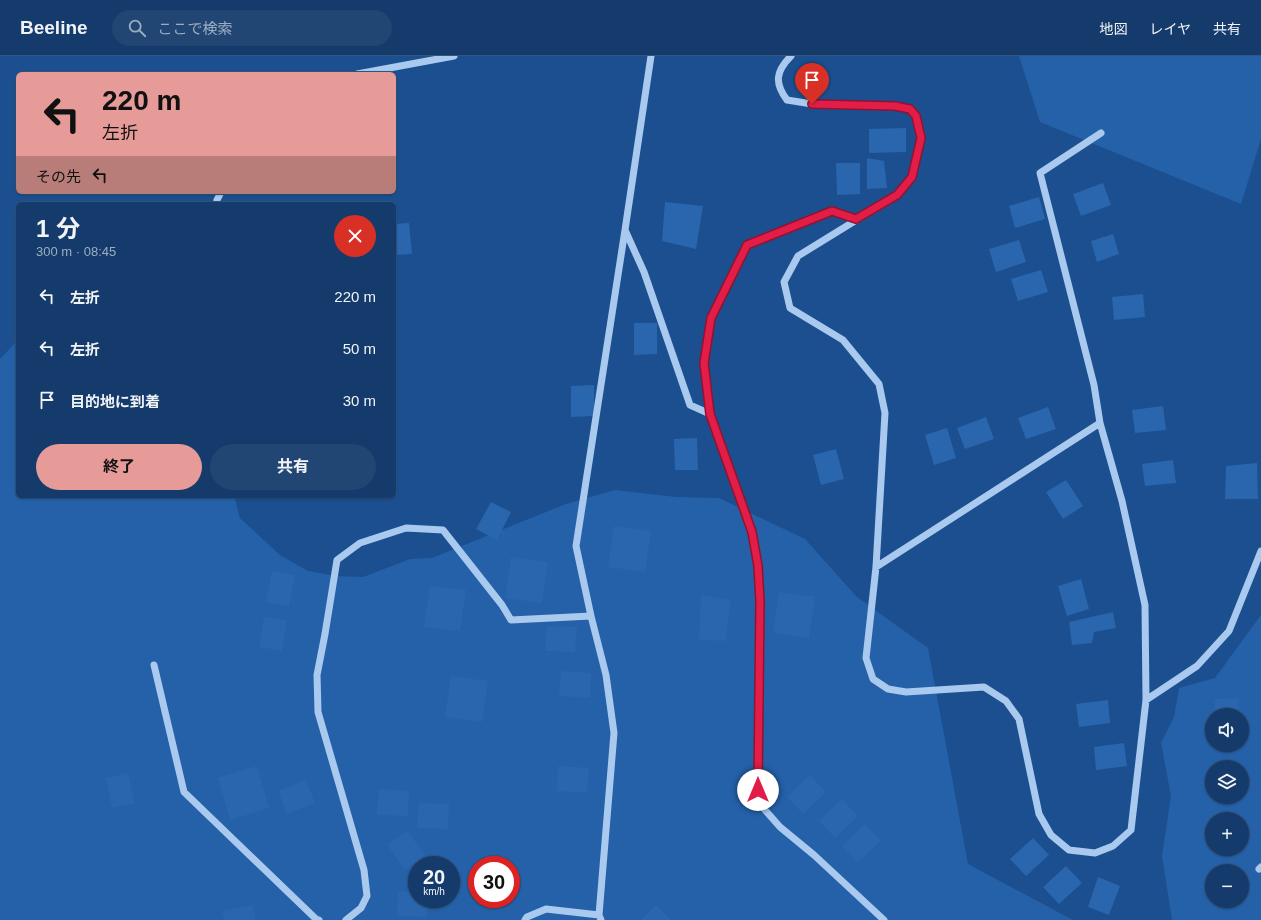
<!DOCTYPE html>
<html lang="ja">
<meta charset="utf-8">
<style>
:root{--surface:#143b6b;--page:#214673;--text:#f1f3f6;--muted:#9dadc1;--line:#33557e;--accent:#e69b98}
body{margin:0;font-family:Helvetica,"Noto Sans JP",sans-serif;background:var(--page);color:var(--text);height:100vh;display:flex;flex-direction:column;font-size:15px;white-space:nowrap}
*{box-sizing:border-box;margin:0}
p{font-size:13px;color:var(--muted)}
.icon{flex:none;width:22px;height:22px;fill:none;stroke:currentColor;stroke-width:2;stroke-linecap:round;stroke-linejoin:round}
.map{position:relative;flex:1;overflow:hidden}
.drawer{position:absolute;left:16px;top:146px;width:380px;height:296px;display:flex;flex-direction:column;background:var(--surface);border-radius:6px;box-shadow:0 1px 3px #0004,0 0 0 1px var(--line)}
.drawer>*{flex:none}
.banner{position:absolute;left:16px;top:16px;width:380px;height:122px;border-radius:6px;box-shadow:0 1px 3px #0004,0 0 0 1px var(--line);background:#e69b98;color:#111;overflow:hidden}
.buttons{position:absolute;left:1205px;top:652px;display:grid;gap:8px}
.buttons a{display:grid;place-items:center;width:44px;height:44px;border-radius:50%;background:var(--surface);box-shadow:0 1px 3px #0004,0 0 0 1px var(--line);font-size:20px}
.speed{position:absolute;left:408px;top:800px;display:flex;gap:8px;font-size:20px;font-weight:700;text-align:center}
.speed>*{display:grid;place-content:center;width:52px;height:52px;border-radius:50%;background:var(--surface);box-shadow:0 1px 3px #0004,0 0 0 1px var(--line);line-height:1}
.speed small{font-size:10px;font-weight:400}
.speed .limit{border:6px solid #d22;background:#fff;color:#111}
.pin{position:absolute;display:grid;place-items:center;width:34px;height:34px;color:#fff;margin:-41px -17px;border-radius:50% 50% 50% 0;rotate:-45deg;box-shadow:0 0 4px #0007}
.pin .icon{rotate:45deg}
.me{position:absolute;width:44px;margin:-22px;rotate:0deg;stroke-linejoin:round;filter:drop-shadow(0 0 3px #0008)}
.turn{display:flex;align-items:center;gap:14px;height:84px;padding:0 20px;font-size:18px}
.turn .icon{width:52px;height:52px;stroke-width:2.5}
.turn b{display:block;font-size:28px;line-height:34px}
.then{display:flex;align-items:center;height:38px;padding:0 20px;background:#0003;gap:8px;font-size:15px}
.round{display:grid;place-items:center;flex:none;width:42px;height:42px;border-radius:21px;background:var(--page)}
.overview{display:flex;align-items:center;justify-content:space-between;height:68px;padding:0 20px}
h1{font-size:24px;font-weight:700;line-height:30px}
.primary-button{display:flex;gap:8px;margin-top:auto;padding:8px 20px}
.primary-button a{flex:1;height:46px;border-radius:24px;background:var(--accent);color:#111;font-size:16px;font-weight:700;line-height:46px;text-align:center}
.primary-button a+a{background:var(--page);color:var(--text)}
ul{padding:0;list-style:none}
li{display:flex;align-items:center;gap:12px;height:52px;padding:0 20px}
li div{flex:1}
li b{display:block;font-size:15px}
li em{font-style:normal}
header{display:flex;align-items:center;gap:24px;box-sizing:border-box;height:56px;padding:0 20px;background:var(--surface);border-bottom:1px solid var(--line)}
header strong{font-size:19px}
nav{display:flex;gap:22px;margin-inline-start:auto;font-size:14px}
.search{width:280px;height:36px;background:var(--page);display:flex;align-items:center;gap:10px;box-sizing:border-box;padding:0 14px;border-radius:22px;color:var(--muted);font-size:15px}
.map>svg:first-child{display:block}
</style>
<header>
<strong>Beeline</strong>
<div class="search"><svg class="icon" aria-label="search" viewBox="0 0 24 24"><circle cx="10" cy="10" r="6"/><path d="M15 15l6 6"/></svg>ここで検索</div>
<nav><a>地図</a><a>レイヤ</a><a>共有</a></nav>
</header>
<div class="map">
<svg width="1261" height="864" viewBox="0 0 1261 864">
<rect width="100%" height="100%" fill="#1b4f8f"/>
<path fill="#2461a8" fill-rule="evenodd" d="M1019 0H1261V83L1241 148 1040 66Z
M18 284V440H234L240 462 280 499 308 515 336 520 363 521 410 503 432 502 566 448 615 434 676 441 719 442 805 483 857 541 928 592 968 808 1073 864H0V303ZM417 809H451V843H417ZM477 809H511V843H477Z
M1261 559V864H1172L1162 800 1171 740 1161 687 1174 661 1179 632 1215 622ZM1212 659H1242V689H1212ZM1212 711H1242V741H1212ZM1212 763H1242V793H1212ZM1212 815H1242V845H1212Z"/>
<path fill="#2a66ad" d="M906 72V96L869 97V73Z
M867 102 884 105 887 132 867 133Z
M836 107H860V138L837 139Z
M1103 127 1111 149 1081 160 1073 138Z
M1039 141 1045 163 1015 172 1009 150Z
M665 146 703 150 696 193 662 185Z
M409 167 412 198 394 199V168Z
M1113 178 1119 198 1097 206 1091 185Z
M1019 184 1026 206 996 216 989 193Z
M1041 214 1048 236 1018 245 1011 223Z
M1143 238 1145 261 1114 264 1112 241Z
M634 267H657V298L634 299Z
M594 329V360L571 361V330Z
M1163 350 1166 374 1135 377 1132 354Z
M1048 351 1056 373 1026 383 1018 362Z
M986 361 994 383 965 393 957 372Z
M947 372 956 402 934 409 925 379Z
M697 382 698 414H675L674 383Z
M836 393 844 423 821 429 813 399Z
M1173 404 1176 427 1145 430 1142 408Z
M1257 407 1258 443H1225L1226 410Z
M1066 424 1083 450 1063 463 1046 436Z
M491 446 511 456 497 484 476 473Z
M614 470 651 475 645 516 608 511Z
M511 501 548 506 542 547 505 542Z
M272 515 295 519 289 550 266 546Z
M1081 523 1089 553 1067 560 1058 530Z
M430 530 466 534 460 575 424 571Z
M779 536 815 541 809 582 773 577Z
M701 539 731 544 725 585 699 584Z
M1113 556 1116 572 1094 576 1092 587 1072 589 1069 566Z
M264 561 287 564 282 595 259 591Z
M547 570 577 571 575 596 545 595Z
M561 615 591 617 590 642 559 640Z
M451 620 488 625 482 666 445 661Z
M1238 642 1239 659H1215V643Z
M1108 644 1110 667 1079 671 1076 648Z
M1124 687 1127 710 1096 714 1094 691Z
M257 710 269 752 230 764 218 722Z
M558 710 589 712 587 737 557 735Z
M128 717 135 747 112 752 106 722Z
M810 719 826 736 803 758 787 741Z
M306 724 315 747 287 758 278 735Z
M379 733 409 735 408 760 377 759Z
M842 743 858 760 835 782 819 765Z
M419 747 449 748 448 773 417 772Z
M865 768 881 785 858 806 842 790Z
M407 775 425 799 405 814 387 789Z
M1033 782 1049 799 1026 820 1010 803Z
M1066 810 1082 827 1059 848 1043 831Z
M1098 821 1120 830 1109 859 1088 851Z
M398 835 417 836V843H428L427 861 397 860Z
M253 849 256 864H224L222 855Z
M656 849 671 864H641Z"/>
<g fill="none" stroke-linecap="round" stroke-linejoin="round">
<path stroke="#a9c9ee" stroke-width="7" d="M651 0 625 174 644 216 690 349 710 358
M791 0C776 15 774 27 787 44L812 48 895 50 909 53 916 60 921 82 913 121 897 139 798 200 784 226 790 252 843 284 879 328 885 357 876 511 866 602 873 623 888 633 906 636 984 631 1006 645 1019 663 1039 758 1051 779 1069 794 1095 797 1113 790 1131 774 1146 644 1145 549 1122 445 1100 367 1094 329 1040 117 1101 77
M357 18 454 0
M217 144 221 136
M856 163 832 155 747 189 711 262 704 307 710 358 752 476 758 510 760 545 758 734 765 754 780 771 814 799 884 864
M876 511 1100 367
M591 560 576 490 625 174
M154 609 184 736 316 863 319 864
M1146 644 1197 610 1229 575 1261 495
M1259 813 1261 811
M346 864 361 852 367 840 364 814 318 656 317 619 325 578 337 504 360 487 406 472 443 474 502 549 511 564 591 560 606 619 614 677 599 859 601 864
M525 864 527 861 546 853 599 859"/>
</g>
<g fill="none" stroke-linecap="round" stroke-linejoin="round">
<g stroke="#92132f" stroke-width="10">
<path id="route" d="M758 734 760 545 758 510 752 476 710 358 704 307 711 262 747 189 832 155 856 163 897 139 912 121 921 82 916 60 910 53 895 50 812 48"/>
</g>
<use href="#route" stroke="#e11d48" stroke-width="7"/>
</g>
</svg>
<div class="buttons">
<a><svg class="icon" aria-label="sound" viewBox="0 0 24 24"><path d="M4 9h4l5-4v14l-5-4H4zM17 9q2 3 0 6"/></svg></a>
<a><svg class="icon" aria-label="layers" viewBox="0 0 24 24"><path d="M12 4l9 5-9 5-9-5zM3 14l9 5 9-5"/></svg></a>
<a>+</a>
<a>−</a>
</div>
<div class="speed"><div>20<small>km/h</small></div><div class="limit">30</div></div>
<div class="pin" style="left:812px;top:48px;background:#d93025"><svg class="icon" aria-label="arrive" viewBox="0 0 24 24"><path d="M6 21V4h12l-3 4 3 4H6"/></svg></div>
<svg class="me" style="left:758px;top:734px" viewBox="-20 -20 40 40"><circle r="19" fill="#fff"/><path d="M0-13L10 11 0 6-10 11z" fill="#e11d48"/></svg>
<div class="banner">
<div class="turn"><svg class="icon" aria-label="left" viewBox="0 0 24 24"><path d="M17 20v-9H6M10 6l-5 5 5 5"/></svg><div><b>220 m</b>左折</div></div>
<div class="then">その先<svg class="icon" aria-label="left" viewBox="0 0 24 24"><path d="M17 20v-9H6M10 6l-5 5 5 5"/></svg></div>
</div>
<section class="drawer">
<div class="overview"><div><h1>1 分</h1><p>300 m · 08:45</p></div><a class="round" style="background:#d93025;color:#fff"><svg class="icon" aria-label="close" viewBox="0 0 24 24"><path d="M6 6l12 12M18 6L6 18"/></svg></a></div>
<ul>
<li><svg class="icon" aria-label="left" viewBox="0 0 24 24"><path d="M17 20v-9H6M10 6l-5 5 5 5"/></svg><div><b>左折</b></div><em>220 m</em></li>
<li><svg class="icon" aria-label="left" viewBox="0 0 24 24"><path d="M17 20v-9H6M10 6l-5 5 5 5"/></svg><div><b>左折</b></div><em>50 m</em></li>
<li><svg class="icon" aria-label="arrive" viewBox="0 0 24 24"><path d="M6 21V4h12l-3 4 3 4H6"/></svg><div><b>目的地に到着</b></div><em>30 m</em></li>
</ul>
<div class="primary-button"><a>終了</a><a>共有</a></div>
</section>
</div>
